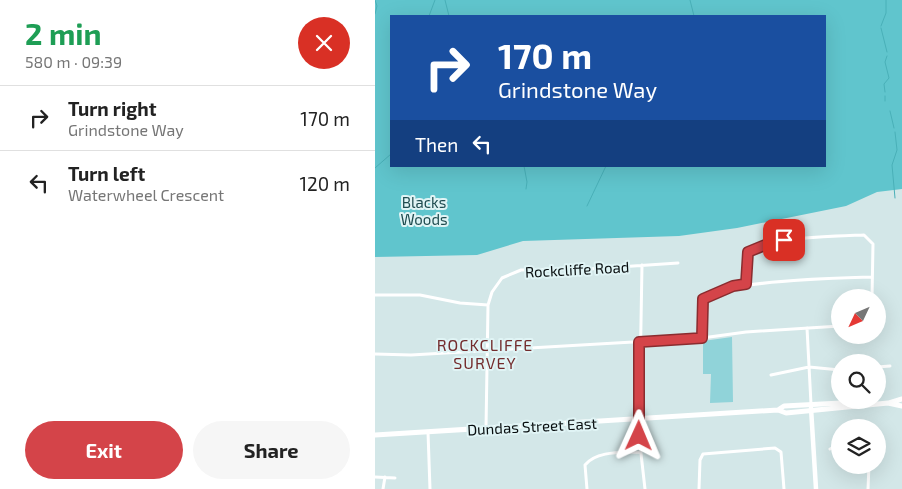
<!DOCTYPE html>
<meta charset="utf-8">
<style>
:root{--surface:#fff;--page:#f6f6f6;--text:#222;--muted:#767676;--line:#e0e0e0;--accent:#d44449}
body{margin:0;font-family:"Exo 2",sans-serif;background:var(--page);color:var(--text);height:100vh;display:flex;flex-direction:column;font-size:19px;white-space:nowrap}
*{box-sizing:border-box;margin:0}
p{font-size:16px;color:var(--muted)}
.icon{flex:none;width:28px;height:28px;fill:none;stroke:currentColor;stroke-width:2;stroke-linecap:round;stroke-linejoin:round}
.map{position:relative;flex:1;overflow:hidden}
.panel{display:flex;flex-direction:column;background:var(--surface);width:375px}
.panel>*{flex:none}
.banner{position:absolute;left:15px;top:15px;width:436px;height:152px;border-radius:0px;box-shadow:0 5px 20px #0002;background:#1a4fa0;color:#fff;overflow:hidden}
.needle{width:32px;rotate:226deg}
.buttons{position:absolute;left:456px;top:289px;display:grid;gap:10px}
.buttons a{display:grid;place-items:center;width:55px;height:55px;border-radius:50%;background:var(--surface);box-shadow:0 5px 20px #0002;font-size:25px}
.pin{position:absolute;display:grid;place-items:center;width:42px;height:42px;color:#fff;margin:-21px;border-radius:10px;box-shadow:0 2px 8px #0006}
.me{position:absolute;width:55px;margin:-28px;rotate:1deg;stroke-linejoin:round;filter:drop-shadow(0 0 4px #0008)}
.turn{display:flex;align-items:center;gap:18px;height:105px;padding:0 25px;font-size:22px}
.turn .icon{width:65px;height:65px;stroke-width:2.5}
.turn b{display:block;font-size:35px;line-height:42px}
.then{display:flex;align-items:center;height:48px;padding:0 25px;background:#0003;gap:10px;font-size:19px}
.round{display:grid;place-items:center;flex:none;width:52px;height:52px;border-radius:26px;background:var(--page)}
.summary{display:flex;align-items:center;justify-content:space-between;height:85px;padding:0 25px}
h1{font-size:30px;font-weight:700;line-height:38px;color:#1e9e55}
.button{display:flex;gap:10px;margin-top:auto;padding:10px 25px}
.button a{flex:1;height:58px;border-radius:30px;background:var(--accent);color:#fff;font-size:20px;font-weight:700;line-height:58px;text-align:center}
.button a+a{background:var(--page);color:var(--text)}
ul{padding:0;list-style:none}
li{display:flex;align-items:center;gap:15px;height:65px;padding:0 25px;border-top:1px solid var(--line)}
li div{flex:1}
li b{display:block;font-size:19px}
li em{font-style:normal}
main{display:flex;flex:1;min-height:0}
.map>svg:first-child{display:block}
</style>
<main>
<section class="panel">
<div class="summary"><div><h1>2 min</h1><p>580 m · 09:39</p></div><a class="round" style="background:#d93025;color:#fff"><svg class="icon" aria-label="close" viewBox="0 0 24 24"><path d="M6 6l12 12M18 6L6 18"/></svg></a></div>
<ul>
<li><svg class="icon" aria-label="right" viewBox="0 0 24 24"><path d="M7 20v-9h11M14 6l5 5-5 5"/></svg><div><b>Turn right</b><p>Grindstone Way</p></div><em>170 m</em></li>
<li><svg class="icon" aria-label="left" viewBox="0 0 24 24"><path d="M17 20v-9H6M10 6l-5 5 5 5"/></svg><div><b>Turn left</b><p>Waterwheel Crescent</p></div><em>120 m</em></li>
</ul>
<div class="button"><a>Exit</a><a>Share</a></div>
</section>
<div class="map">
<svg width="527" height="489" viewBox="0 0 527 489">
<rect width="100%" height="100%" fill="#d3e7e8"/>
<path fill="#90d3d9" d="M357 337 358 402 335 403 336 374H328V341Z"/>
<path fill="#60c5cd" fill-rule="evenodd" d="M0 0H527V189L502 192 471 206 362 228 304 236 148 241 102 255 0 257ZM16 16H450V166H16Z"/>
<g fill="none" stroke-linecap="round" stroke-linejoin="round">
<path stroke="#49b0b8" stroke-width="1" d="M70 0 74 16
M315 0 319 16
M0 14 2 6 0 0
M54 16 60 0
M506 26 511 13V0
M506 28 512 52
M510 92 509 84 514 78 510 62 512 56
M510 96V101
M515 111 519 128
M149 166 152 182 151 189
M0 168 16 154
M520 198 517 165 522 150 520 132
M212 206 231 166"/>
<path stroke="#fff" stroke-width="3" d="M267 265 264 436 270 489
M371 284C371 276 369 262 373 254 381 237 469 236 489 235L498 244 497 298
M0 295H45L85 303 113 305
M432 328 436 404
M327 338C327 328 322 308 328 300 340 280 470 278 497 277
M0 354 36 355 327 338 371 332 465 326
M502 367 515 366
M396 375 434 367 465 370
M111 428 113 305 117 292 127 278 146 270 214 269 303 263
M53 432 55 489
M455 449 465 444
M0 477 20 478
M8 489 10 477
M212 489 210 465C222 450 248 453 266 452
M324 489 325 460 328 454 400 448 406 452 409 489
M493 489 494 465"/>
<path stroke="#fff" stroke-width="4.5" d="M436 408 441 489"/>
<path stroke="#fff" stroke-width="5" d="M514 403 527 399
M403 410 409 406 466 403 476 405
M0 435 403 410 411 413 513 403 527 406"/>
</g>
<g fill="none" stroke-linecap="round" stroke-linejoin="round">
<g stroke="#8a2c2f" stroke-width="12">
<path id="route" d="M264 436V342L327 338 328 299 358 286 371 284 373 252 400 241 409 240"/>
</g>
<use href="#route" stroke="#d44449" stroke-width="9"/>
</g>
<g text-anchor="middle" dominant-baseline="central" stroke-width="4" stroke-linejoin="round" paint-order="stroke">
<g font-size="15" fill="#1e4b4f" stroke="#e0f4f5">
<text x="49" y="202">Blacks<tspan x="49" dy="17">Woods</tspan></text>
</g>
<g font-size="15" fill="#080e0f" stroke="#e0f4f5">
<text transform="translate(202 269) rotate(-3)">Rockcliffe Road</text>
<text transform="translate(157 426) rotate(-3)">Dundas Street East</text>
</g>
<g font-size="16" letter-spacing="1" fill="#732c2d" stroke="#e0f4f5">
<text x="110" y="344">ROCKCLIFFE<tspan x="110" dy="18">SURVEY</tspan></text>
</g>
</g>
</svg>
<div class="buttons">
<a><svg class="needle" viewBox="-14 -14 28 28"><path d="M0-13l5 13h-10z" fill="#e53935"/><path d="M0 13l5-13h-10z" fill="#767676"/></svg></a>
<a><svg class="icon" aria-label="search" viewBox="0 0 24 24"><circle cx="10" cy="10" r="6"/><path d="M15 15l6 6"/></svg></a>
<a><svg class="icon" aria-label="layers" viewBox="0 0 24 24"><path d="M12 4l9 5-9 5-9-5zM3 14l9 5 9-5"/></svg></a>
</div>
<div class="pin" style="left:409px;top:240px;background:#d93025"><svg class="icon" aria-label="arrive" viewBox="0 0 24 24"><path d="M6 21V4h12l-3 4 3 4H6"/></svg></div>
<svg class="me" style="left:264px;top:436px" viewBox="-20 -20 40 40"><path d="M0-17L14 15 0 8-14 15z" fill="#d44449" stroke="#fff" stroke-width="4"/></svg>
<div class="banner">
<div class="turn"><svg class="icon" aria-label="right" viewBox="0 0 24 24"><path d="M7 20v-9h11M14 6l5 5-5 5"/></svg><div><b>170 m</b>Grindstone Way</div></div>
<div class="then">Then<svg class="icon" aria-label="left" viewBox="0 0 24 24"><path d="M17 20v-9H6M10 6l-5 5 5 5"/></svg></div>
</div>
</div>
</main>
